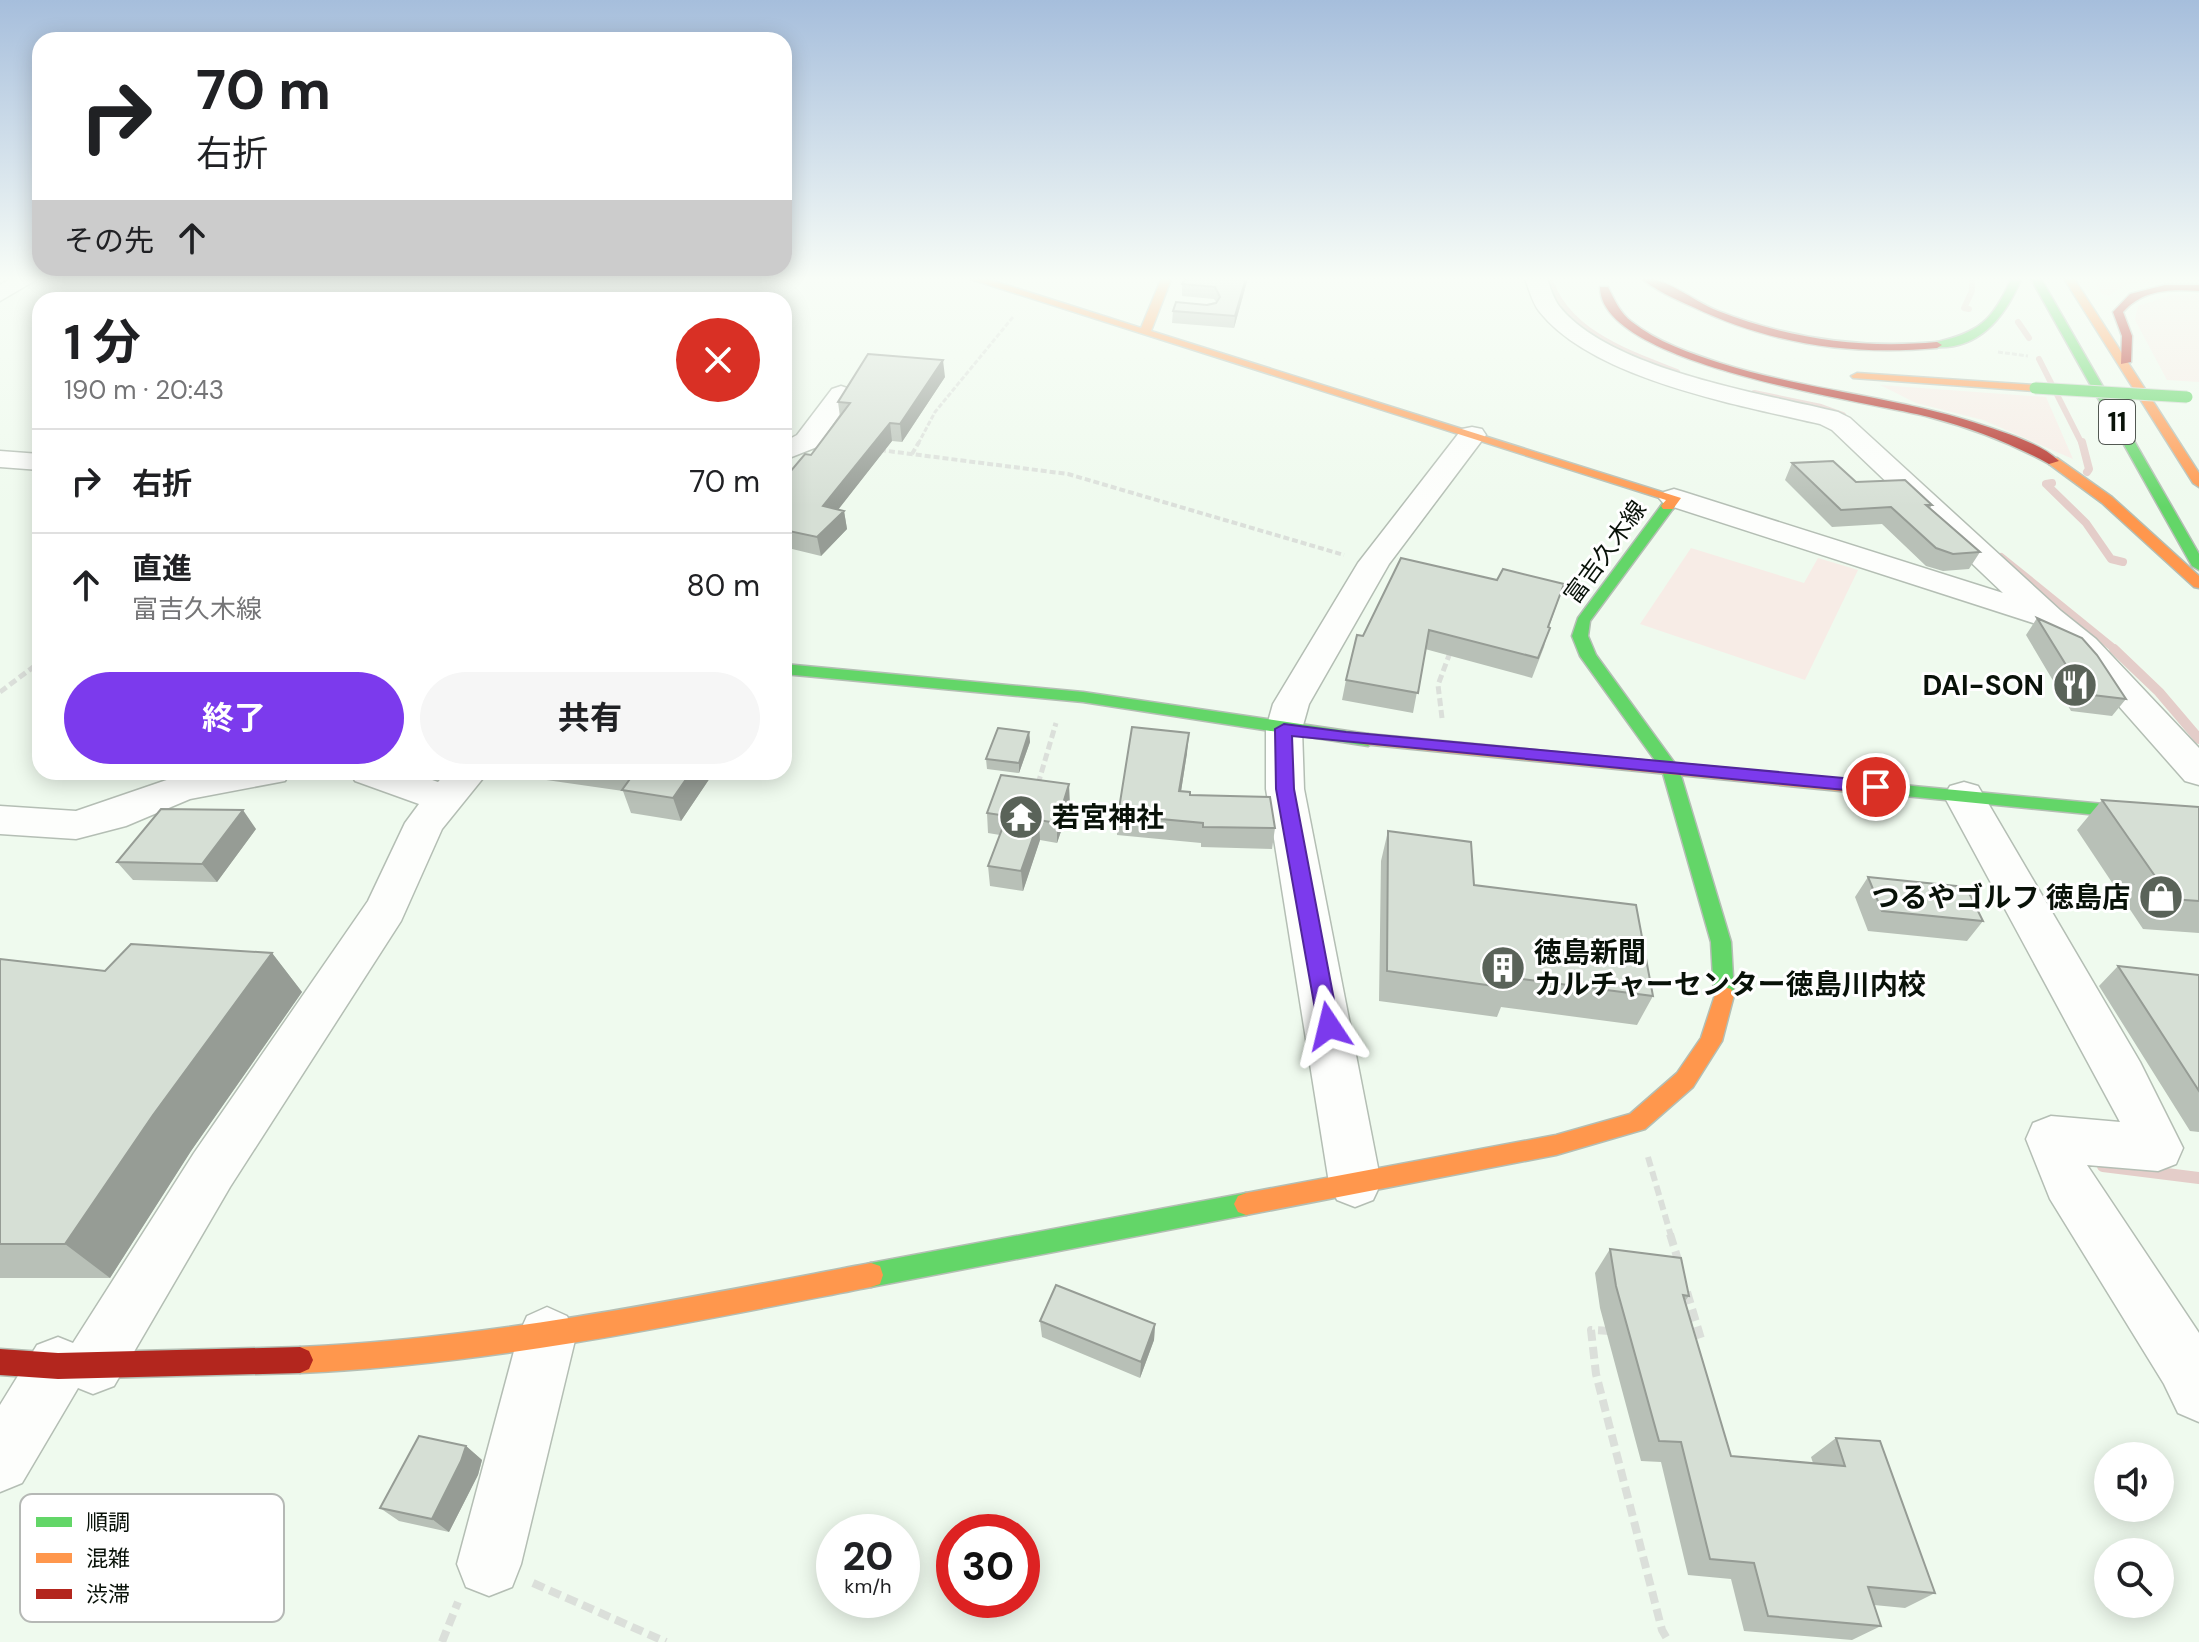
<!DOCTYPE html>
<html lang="ja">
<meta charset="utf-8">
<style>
:root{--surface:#fff;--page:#f6f6f6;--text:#202124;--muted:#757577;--line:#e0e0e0;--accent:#7c3aed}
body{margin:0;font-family:"DM Sans","Noto Sans JP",sans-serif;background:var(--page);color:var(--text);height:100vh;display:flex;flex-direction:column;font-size:30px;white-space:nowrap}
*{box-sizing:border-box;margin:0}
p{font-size:26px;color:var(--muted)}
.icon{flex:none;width:44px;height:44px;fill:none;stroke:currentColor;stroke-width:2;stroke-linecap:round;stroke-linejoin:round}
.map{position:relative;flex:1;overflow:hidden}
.panel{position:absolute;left:32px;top:292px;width:760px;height:488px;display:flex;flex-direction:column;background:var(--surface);border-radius:24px;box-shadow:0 4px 20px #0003}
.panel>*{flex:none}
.banner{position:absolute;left:32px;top:32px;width:760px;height:244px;border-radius:24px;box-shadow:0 4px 20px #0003;background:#fff;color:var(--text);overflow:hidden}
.buttons{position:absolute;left:2094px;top:1442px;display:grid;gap:16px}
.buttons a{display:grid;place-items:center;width:80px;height:80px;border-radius:50%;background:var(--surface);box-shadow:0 4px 20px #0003;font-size:40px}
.speed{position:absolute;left:816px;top:1514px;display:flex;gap:16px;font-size:40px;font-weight:700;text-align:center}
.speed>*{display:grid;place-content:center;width:104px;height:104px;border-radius:50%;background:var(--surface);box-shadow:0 4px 20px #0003;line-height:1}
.speed small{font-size:20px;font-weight:400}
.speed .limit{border:12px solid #d22;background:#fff;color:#111}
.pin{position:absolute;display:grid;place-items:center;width:68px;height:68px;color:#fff;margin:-34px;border:4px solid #fff;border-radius:50%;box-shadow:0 2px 8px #0007}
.me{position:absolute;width:88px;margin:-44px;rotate:350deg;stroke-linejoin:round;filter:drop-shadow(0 0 6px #0008)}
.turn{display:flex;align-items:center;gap:28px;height:168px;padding:0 32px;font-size:36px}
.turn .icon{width:104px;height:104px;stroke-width:2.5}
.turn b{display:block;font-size:56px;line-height:68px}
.then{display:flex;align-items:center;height:76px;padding:0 32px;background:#0003;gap:16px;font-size:30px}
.round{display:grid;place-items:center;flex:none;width:84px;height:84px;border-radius:42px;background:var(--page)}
.headline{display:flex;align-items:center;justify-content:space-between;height:136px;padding:0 32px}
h1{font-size:48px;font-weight:700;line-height:60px}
.action{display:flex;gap:16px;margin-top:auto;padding:16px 32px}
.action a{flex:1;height:92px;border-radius:48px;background:var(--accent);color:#fff;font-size:32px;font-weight:700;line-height:92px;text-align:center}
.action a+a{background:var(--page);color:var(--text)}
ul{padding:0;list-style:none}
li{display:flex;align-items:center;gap:24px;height:104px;padding:0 32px;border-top:2px solid var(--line)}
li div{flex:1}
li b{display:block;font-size:30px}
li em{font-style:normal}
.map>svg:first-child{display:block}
</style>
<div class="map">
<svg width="2199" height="1642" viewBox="0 0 2199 1642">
<rect width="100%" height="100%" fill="#effaee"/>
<path fill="#f7ece6" d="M2199 277V282C2172 281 2131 274 2110 296L2102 294 2092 278Z
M2199 294V382L2167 380 2135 320 2138 306 2171 295Z
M1880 385 2046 397 2073 459 1983 420 1916 403Z
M1691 548 1804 583 1818 558 1858 570 1805 680 1640 624Z"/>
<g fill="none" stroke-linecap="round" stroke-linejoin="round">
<path stroke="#e4cdc9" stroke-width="6" d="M1549 277C1565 332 1628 353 1677 372
M1969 309 1964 308 1972 291V277
M2018 322 2029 338
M2039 359 2082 444
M1754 393 1821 407 1843 415"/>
<path stroke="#e4cdc9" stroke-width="8" d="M2082 442 2089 469 2087 472
M2052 483 2046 484 2086 523 2111 559 2123 562
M2001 557 2117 651"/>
<path stroke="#e4cdc9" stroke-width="10" d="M2114 649 2159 692 2199 739"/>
<path stroke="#e4cdc9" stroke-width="12" d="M2103 1166 2199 1178"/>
<g stroke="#b4beb4" stroke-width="3">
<path id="street" d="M13 277H41L0 301V285Z
M1524 277H1546C1550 286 1553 298 1559 306 1610 370 1761 393 1838 412L1850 418 2061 611 2096 639 2199 748V785L2185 781 2072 653 2036 624 1664 504 1659 498 1664 492 1674 489 1684 492 2003 593 1832 430 1820 424C1739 405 1592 379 1539 311 1532 302 1529 288 1524 277Z
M841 386 850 389 854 394 817 447 784 460V442L797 435 832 389Z
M1472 427 1482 429 1486 435 1389 564 1309 704 1302 729 1304 789 1381 1183 1373 1200 1355 1207 1337 1200 1329 1183 1266 789V729L1273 704 1358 563 1462 429Z
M0 451 40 454V470L0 467Z
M190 772H290L285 781 190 799 126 826 76 839 0 834V806L76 811Z
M350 772H409L438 782 447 772H488L442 829 401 921 230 1187 114 1386 93 1394 78 1388 22 1483 0 1492V1405L37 1345 58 1337 73 1343 194 1153 368 901 405 823 419 804 355 781Z
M1964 782 1978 786 2140 1062 2183 1148 2176 1164 2158 1171 2087 1165 2199 1333V1422L2178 1413 2164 1384 2050 1199 2026 1139 2033 1123 2051 1116 2120 1122 1944 796 1950 786Z
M547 1307 567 1316 576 1336 521 1564 512 1587 489 1596 466 1587 457 1564 518 1336 527 1316Z"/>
</g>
<g stroke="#b4beb4" stroke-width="3">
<path id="fast" d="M2012 277H2022C2006 316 1979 351 1933 347V343C1979 333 1993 321 2012 277Z
M2030 277H2040L2199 554V570L2192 566Z
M1668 502 1675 506 1590 621 1588 636 1596 655 1679 769 1731 942 1734 995 1731 1001 1724 1003 1717 1001 1714 995 1711 942 1662 770 1580 656 1572 636 1578 618 1663 503Z
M784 664 1083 692 1368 734 1376 740 1368 746 1083 702 784 674Z
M1850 780 2199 813V825L1844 790 1841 786 1844 782Z
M1246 1193 1254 1196 1258 1204 1254 1212 1246 1215 871 1287 862 1284 859 1275 862 1266 871 1263Z"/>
</g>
<g stroke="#b4beb4" stroke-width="3">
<path id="slow" d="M964 277H981L1141 328 1162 277H1172L1151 331 1681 498 1673 509H1663L1661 506 1666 500Z
M2063 277H2073L2199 473V487L2193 483Z
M1857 373 2035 385 2041 388 2035 391 1853 378 1851 376Z
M2049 458H2057L2112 497 2199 576V588L2194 587 2102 503 2049 464Z
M1368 734 1850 780 1859 786 1850 792 1362 744 1360 740Z
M1724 987 1731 989 1734 995 1722 1041 1693 1087 1645 1129 1556 1155 1246 1215 1238 1212 1234 1204 1238 1196 1246 1193 1556 1135 1630 1114 1677 1073 1701 1038 1717 989Z
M871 1263 880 1266 883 1275 880 1284 871 1287C681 1324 494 1364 300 1373L291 1369 287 1360 291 1351 300 1347C493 1338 681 1299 871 1263Z"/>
</g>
<g stroke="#b4beb4" stroke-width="3">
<path id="jam" d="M1639 277C1666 277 1693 301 1718 311 1790 339 1861 349 1937 342L1942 345 1937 348C1852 356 1770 344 1693 307 1675 299 1655 290 1639 277Z
M2165 285H2199V291C2171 289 2143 289 2123 312L2132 336 2131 362 2121 364 2122 336 2113 312 2130 294Z
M1600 287H1608C1614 299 1620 313 1632 322 1657 342 1690 353 1720 363 1808 391 1901 397 1988 427 2011 435 2041 444 2059 461L2049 464C2011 443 1971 428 1929 417 1868 401 1600 366 1600 287Z
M300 1347 309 1351 313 1360 309 1369 300 1373 58 1379 0 1375V1349L58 1353Z"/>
</g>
<path stroke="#dbdfda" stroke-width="3" stroke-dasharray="5 2" stroke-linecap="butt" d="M1998 352 2028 356
M918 444 935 412 1013 317"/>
<path stroke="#dbdfda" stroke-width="4" stroke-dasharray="6 3" stroke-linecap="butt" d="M880 450 1068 474 1344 555
M912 454 919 442"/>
<path stroke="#dbdfda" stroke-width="5" stroke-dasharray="8 4" stroke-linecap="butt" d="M0 692 40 662
M1442 718 1438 685 1451 650
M1038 784 1056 723"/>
<path stroke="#dbdfda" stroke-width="6" stroke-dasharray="10 5" stroke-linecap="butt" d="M1648 1157 1671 1236"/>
<path stroke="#dbdfda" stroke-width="8" stroke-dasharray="12 6" stroke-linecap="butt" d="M1670 1234 1679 1263
M1687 1292 1701 1339 1692 1338
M1610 1331 1591 1330 1596 1374 1662 1630 1669 1642
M533 1583 666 1642
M442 1642 458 1602"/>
<use href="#street" fill="#fdfefc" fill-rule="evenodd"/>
<use href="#fast" fill="#63d668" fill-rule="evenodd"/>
<use href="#slow" fill="#ff974d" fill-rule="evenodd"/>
<use href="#jam" fill="#b3261e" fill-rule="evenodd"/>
<g stroke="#d2d7d1" stroke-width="13" stroke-linecap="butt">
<path id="fast-bridge" d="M2035 388 2187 397"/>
</g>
<use href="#fast-bridge" stroke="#63d668" stroke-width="11"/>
</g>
<path fill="#b8c0b7" d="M1041 278H1076L1074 280Z
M1248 278 1234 328 1172 323 1173 311 1216 302 1214 299 1182 296V284Z
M945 377 902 442 892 441 838 509 844 511 847 529 821 556 784 547V479L811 455 840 417 838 402Z
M1792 463 1932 505 1930 508 1980 552 1969 569 1943 571 1926 566 1882 524 1832 527 1785 480Z
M1497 580 1564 584 1549 627 1544 647 1532 678 1425 649 1413 713 1342 700 1346 680 1363 636Z
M2037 618 2126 699 2112 716 2071 711 2026 635Z
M1029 732 1030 742 1019 773 987 769 986 759Z
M1187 753 1181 791 1275 828 1272 849 1201 847V843L1117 835 1118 815Z
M491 772H714L681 821 631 813 623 791Z
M2102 800 2199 807V933L2143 929 2077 830Z
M1070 805 1057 843 1040 840 1023 891 990 886 988 866 1000 835 988 833 987 813Z
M256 829 217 882 133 880 117 862Z
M1388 831 1653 996 1637 1025 1501 1007 1497 1017 1379 1001 1381 861Z
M1868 877 1983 921 1967 941 1868 931 1855 897Z
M272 953 302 992 191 1151 110 1278H0V959L105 971Z
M2118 966 2199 975V1132L2190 1131 2099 986Z
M1610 1249 1689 1296 1685 1301 1731 1456 1813 1463 1811 1457 1836 1438 1935 1593 1905 1608 1874 1605 1881 1626 1852 1640 1744 1631 1731 1579 1688 1575 1661 1462 1641 1461 1600 1308 1595 1273Z
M1040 1321 1155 1324 1154 1340 1140 1378 1042 1337Z
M466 1446 482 1460 478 1475 449 1532 399 1521 380 1508Z"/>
<path fill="#969c95" d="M1246 278H1248L1234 328 1235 316Z
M943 360 945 377 902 442 900 424Z
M890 423 892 441 827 524 823 506Z
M844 511 847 529 821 556 817 537Z
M1029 732 1030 742 1019 773V763Z
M1189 733 1187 753 1178 811 1179 791Z
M691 772H714L681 821 673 798Z
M1069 784 1070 805 1057 843V823Z
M243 810 256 829 217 882 202 864Z
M1039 820 1040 840 1023 891 1021 871Z
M272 953 302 992 191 1151 110 1278 65 1244 153 1115Z
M1155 1324 1154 1340 1140 1378 1141 1362Z
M466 1446 482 1460 478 1475 449 1532 432 1519Z"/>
<path fill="#d6dfd5" stroke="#969c95" stroke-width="2" d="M1186 278H1246L1235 316 1173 311 1176 302 1207 305 1216 303 1220 297 1215 287 1182 284Z
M868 354 943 360 900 424 890 423 823 506 844 511 817 537 784 530V479L805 454 811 455 850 403 838 402Z
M1833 461 1856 482 1905 480 1932 505H1926L1980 552 1953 554 1936 548 1891 507 1841 510 1792 463Z
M1401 558 1497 580 1503 569 1564 584 1548 627 1550 628 1538 658 1429 630 1418 693 1346 680 1357 635 1363 636Z
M2037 618 2082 638 2097 655 2126 699 2084 694Z
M1132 727 1189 733 1179 791 1190 792V795L1270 797 1275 828 1203 827V823L1118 815Z
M998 728 1029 732 1019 763 986 759Z
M635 772H691L673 798 622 790Z
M1001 775 1069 784 1057 823 1039 820 1021 871 988 866 1007 816 987 813Z
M2102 800 2199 807V901L2171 899Z
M161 809 243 810 202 864 117 862Z
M1388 831 1471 842 1474 885 1636 905 1653 996 1507 977 1508 988 1387 971Z
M1868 877 1966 887 1983 921 1882 911Z
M131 944 272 953 153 1115 65 1244H0V959L105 971Z
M2118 966 2199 975V1091Z
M1610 1249 1681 1258 1689 1296 1683 1295 1731 1456 1845 1466 1836 1438 1880 1441 1935 1593 1868 1587 1881 1626 1768 1616 1754 1563 1710 1559 1681 1442 1659 1441 1616 1286Z
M1056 1285 1155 1324 1141 1362 1040 1321Z
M419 1436 466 1446 461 1461 432 1519 380 1508Z"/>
<linearGradient id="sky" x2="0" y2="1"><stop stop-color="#a6bedc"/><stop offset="0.55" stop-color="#f8fdf7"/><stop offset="1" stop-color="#f8fdf7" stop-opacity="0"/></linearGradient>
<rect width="2199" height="507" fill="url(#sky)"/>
<path fill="#7c3aed" stroke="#51269a" stroke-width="2" d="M1284 724 1346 732 1876 781 1885 787 1876 793 1292 736 1294 789 1339 1026 1336 1033 1329 1035 1321 1033 1318 1026 1276 789 1275 729Z"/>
<defs>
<g id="restaurant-disc" transform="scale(2.3)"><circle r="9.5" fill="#5a6359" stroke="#fff"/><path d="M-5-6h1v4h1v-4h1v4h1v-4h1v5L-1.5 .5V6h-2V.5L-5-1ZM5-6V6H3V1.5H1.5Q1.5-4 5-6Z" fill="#fff"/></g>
<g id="temple-disc" transform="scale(2.3)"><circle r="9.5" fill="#5a6359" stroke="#fff"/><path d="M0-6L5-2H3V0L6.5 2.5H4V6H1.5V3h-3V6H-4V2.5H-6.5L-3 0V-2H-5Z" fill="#fff"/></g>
<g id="shop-disc" transform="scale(2.3)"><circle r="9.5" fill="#5a6359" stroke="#fff"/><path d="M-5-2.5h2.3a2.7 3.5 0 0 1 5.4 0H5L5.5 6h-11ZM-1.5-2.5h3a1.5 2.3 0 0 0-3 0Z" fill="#fff"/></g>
<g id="building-disc" transform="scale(2.3)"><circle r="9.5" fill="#5a6359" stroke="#fff"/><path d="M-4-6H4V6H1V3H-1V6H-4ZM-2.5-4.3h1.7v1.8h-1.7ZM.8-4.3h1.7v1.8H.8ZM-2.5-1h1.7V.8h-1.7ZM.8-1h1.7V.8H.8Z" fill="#fff"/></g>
</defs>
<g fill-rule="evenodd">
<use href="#restaurant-disc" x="2075" y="685"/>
<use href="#temple-disc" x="1021" y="817"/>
<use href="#shop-disc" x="2161" y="897"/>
<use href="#building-disc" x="1503" y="968"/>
</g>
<g text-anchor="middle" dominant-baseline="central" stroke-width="6" stroke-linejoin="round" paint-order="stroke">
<g font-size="24" fill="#091209" stroke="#fff">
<text transform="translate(1605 552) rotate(-54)">富吉久木線</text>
</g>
<rect fill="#fff" stroke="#535953" stroke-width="2" x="2099" y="400" width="36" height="44" rx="6"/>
<g font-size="26" font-weight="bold" fill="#091209">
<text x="2117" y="422">11</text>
</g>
<g font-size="28" font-weight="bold" fill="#091209" stroke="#fff" text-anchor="end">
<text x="2044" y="685">DAI-SON</text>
<text x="1052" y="817" text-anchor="start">若宮神社</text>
<text x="2130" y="897">つるやゴルフ 徳島店</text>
<text x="1534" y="952" text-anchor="start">徳島新聞<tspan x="1534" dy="32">カルチャーセンター徳島川内校</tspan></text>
</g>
</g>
<rect x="20" y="1494" width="264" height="128" rx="12" fill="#fff" stroke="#b5b8b5" stroke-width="2"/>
<rect x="36" y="1517" width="36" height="10" fill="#63d668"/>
<rect x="36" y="1553" width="36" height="10" fill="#ff974d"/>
<rect x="36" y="1589" width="36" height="10" fill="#b3261e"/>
<g font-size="22" fill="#091209">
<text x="86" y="1530">順調</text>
<text x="86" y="1566">混雑</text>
<text x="86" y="1602">渋滞</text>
</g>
</svg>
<div class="buttons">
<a><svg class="icon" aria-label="sound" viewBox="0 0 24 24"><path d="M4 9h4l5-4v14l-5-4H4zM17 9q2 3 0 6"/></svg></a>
<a><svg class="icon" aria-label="search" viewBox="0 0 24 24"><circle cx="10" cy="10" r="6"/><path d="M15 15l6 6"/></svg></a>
</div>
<div class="speed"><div>20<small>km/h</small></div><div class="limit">30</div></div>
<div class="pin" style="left:1876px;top:787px;background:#d93025"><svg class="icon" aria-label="arrive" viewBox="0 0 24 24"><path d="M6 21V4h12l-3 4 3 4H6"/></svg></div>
<svg class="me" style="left:1329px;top:1026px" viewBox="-20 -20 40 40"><path d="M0-17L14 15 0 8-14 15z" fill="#7c3aed" stroke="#fff" stroke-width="4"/></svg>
<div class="banner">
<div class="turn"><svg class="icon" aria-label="right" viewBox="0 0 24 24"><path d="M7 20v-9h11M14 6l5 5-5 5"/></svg><div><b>70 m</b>右折</div></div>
<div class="then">その先<svg class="icon" aria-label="ahead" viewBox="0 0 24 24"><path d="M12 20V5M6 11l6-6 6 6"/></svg></div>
</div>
<section class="panel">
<div class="headline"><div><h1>1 分</h1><p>190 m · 20:43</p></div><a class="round" style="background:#d93025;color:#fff"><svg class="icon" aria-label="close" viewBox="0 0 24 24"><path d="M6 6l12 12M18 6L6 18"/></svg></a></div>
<ul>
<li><svg class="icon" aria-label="right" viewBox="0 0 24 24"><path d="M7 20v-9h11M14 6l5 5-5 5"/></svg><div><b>右折</b></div><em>70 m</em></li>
<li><svg class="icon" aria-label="ahead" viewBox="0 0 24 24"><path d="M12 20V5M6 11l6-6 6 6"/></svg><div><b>直進</b><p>富吉久木線</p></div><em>80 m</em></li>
</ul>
<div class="action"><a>終了</a><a>共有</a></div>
</section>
</div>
